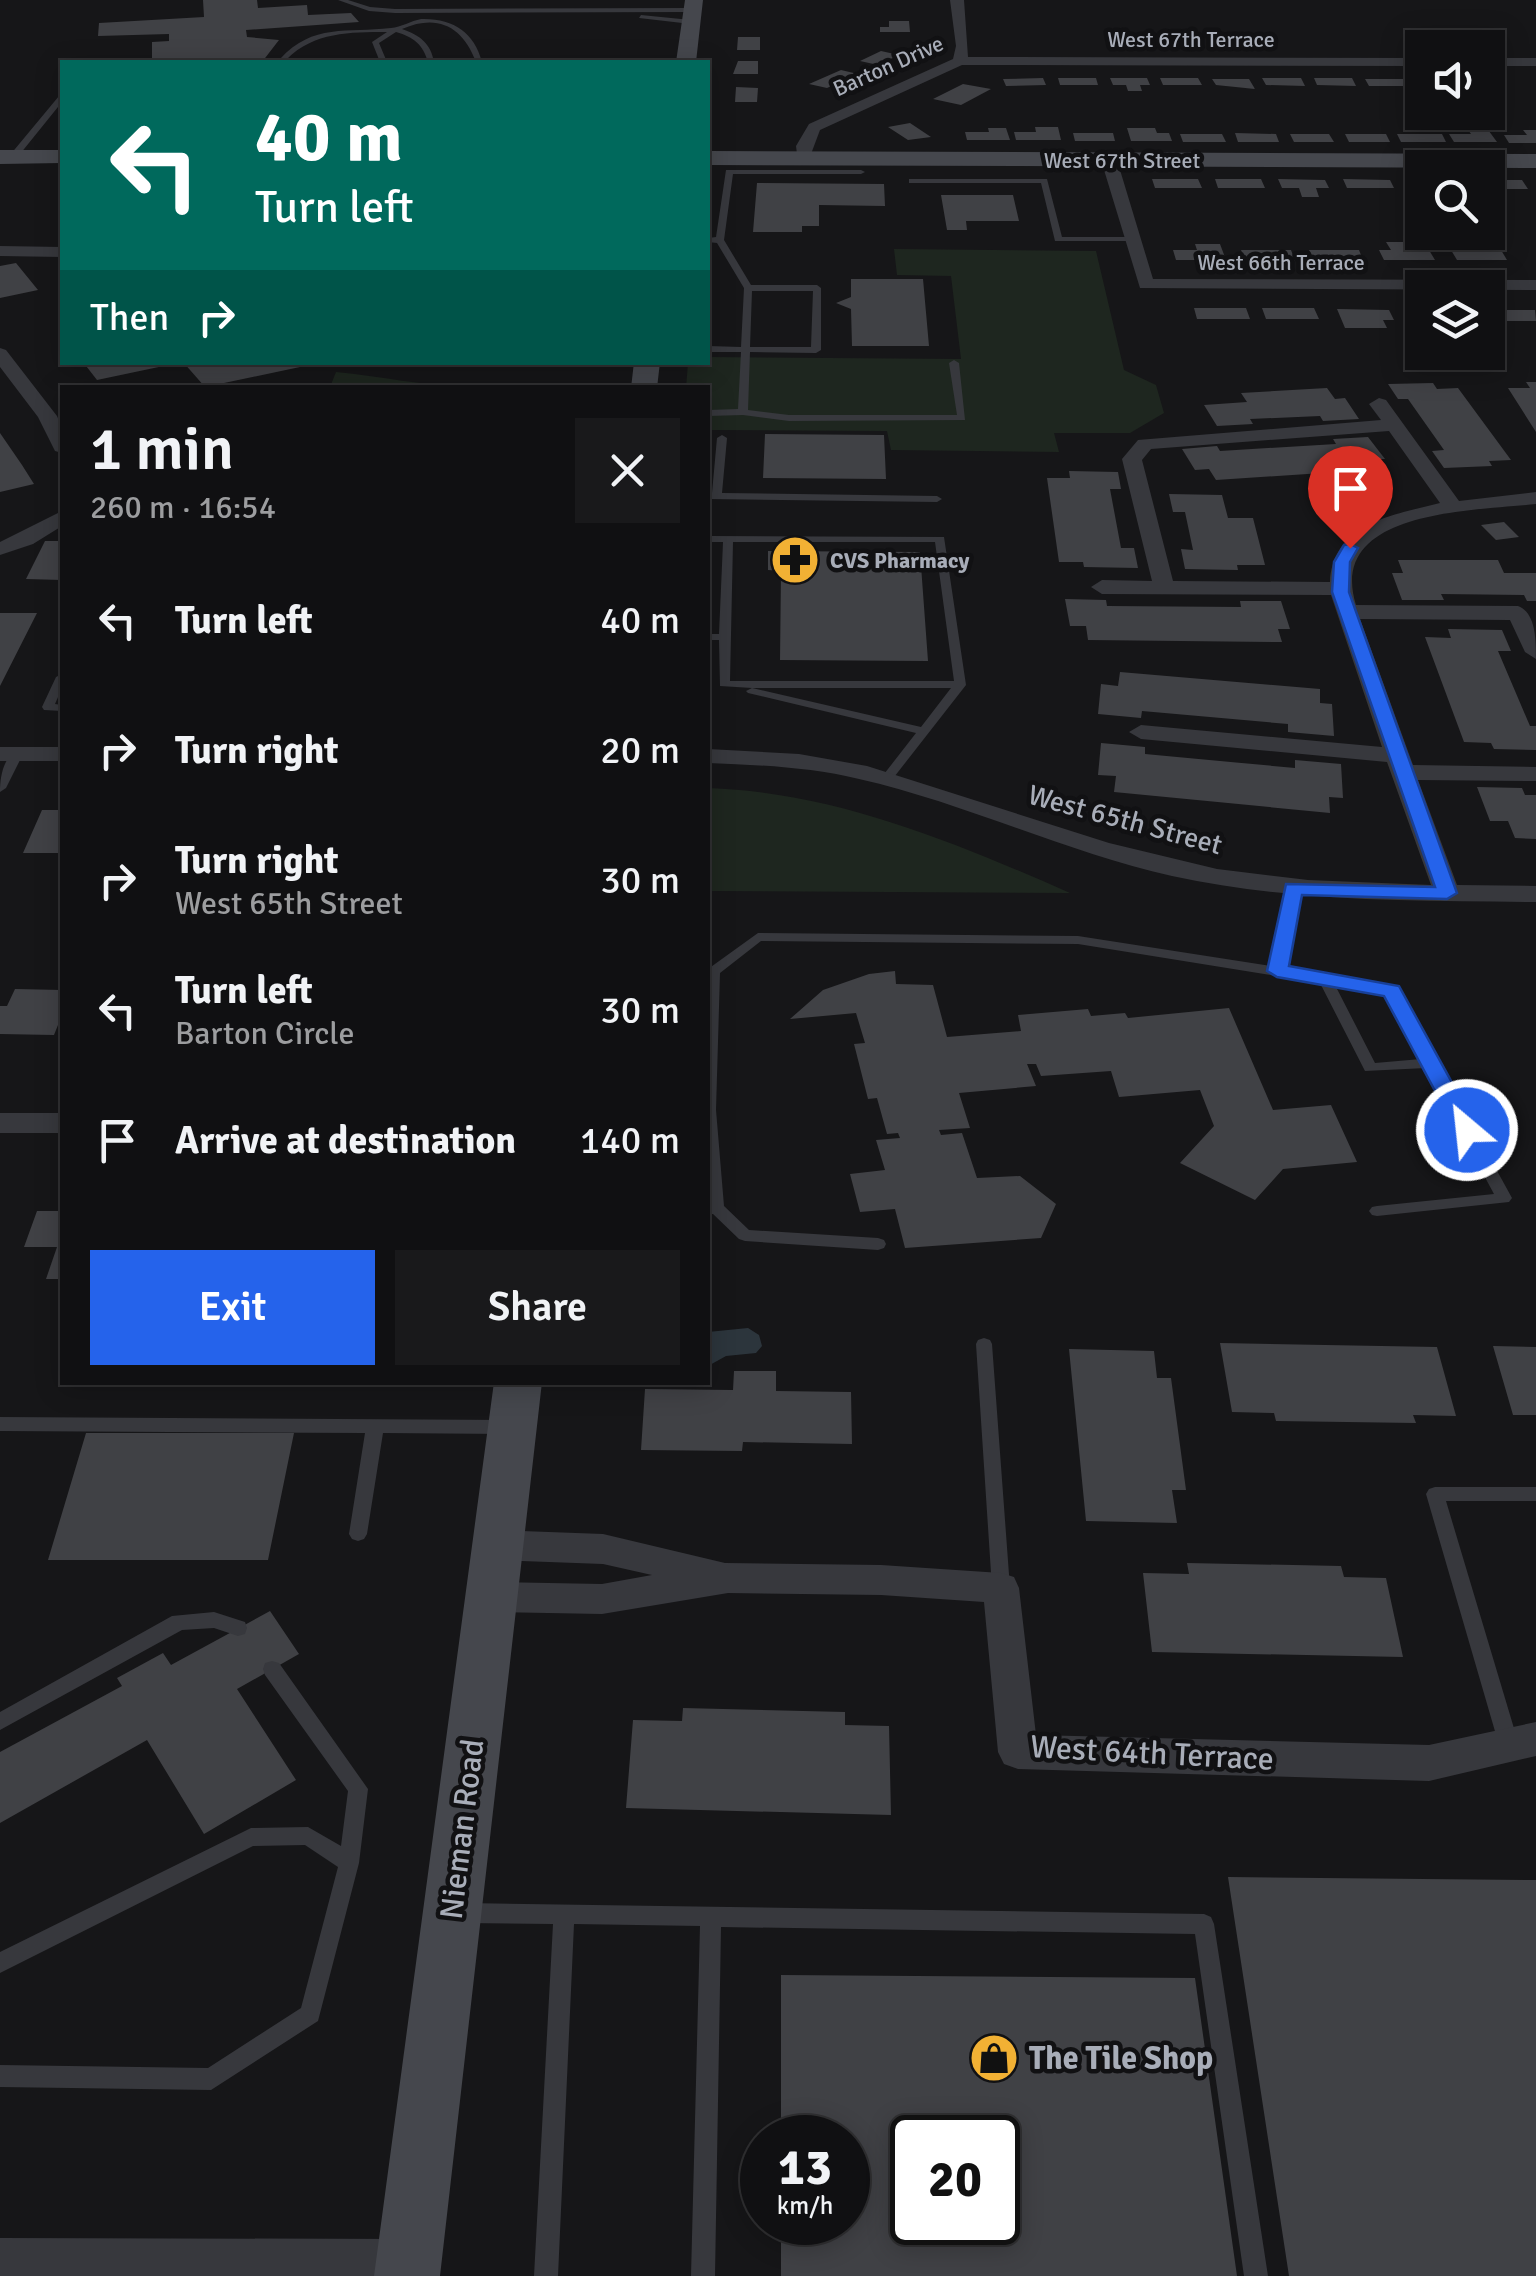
<!DOCTYPE html>
<meta charset="utf-8">
<style>
:root{--surface:#101012;--page:#19191b;--text:#f1f3f6;--muted:#9c9d9f;--line:#303032;--accent:#2563eb}
body{margin:0;font-family:Signika,sans-serif;background:var(--page);color:var(--text);height:100vh;display:flex;flex-direction:column;font-size:38px;white-space:nowrap}
*{box-sizing:border-box;margin:0}
p{font-size:32px;color:var(--muted)}
.icon{flex:none;width:55px;height:55px;fill:none;stroke:currentColor;stroke-width:2;stroke-linecap:round;stroke-linejoin:round}
.map{position:relative;flex:1;overflow:hidden}
.panel{position:absolute;left:60px;top:385px;width:650px;height:1000px;display:flex;flex-direction:column;background:var(--surface);border-radius:0px;box-shadow:0 5px 25px #0003,0 0 0 2px var(--line)}
.panel>*{flex:none}
.banner{position:absolute;left:60px;top:60px;width:650px;height:305px;border-radius:0px;box-shadow:0 5px 25px #0003,0 0 0 2px var(--line);background:#00695c;color:#fff;overflow:hidden}
.buttons{position:absolute;left:1405px;top:30px;display:grid;gap:20px}
.buttons a{display:grid;place-items:center;width:100px;height:100px;border-radius:0px;background:var(--surface);box-shadow:0 5px 25px #0003,0 0 0 2px var(--line);font-size:50px}
.speed{position:absolute;left:740px;top:2115px;display:flex;gap:20px;font-size:50px;font-weight:700;text-align:center}
.speed>*{display:grid;place-content:center;width:130px;height:130px;border-radius:50%;background:var(--surface);box-shadow:0 5px 25px #0003,0 0 0 2px var(--line);line-height:1}
.speed small{font-size:25px;font-weight:400}
.speed .limit{border:5px solid #111;border-radius:15px;background:#fff;color:#111}
.pin{position:absolute;display:grid;place-items:center;width:85px;height:85px;color:#fff;margin:-102px -42px;border-radius:50% 50% 50% 0;rotate:-45deg;box-shadow:0 0 10px #0007}
.pin .icon{rotate:45deg}
.me{position:absolute;width:110px;margin:-55px;rotate:332deg;stroke-linejoin:round;filter:drop-shadow(0 0 8px #0008)}
.turn{display:flex;align-items:center;gap:35px;height:210px;padding:0 30px;font-size:45px}
.turn .icon{width:130px;height:130px;stroke-width:2.5}
.turn b{display:block;font-size:70px;line-height:85px}
.then{display:flex;align-items:center;height:95px;padding:0 30px;background:#0003;gap:20px;font-size:38px}
.round{display:grid;place-items:center;flex:none;width:105px;height:105px;border-radius:0px;background:var(--page)}
.head{display:flex;align-items:center;justify-content:space-between;height:170px;padding:0 30px}
h1{font-size:60px;font-weight:600;line-height:75px}
.primary-button{display:flex;gap:20px;margin-top:auto;padding:20px 30px}
.primary-button a{flex:1;height:115px;border-radius:0px;background:var(--accent);color:#fff;font-size:40px;font-weight:600;line-height:115px;text-align:center}
.primary-button a+a{background:var(--page);color:var(--text)}
ul{padding:0;list-style:none}
li{display:flex;align-items:center;gap:30px;height:130px;padding:0 30px}
li div{flex:1}
li b{display:block;font-size:38px}
li em{font-style:normal}
.map>svg:first-child{display:block}
</style>
<div class="map">
<svg width="1536" height="2276" viewBox="0 0 1536 2276">
<rect width="100%" height="100%" fill="#161618"/>
<path fill="#1e261f" d="M894 249 1096 251 1124 370 1156 385 1164 413 1130 433H1054L1059 452 891 450 887 431 708 430V388H686L688 363 708 362V357L961 359 951 276 897 275Z
M336 372C381 376 423 386 468 387H330Z
M708 788C835 792 954 842 1070 893L708 891Z"/>
<path fill="#2c353c" d="M748 1328 759 1335 762 1346 756 1353 726 1356 708 1366V1332Z"/>
<path fill="#404145" fill-rule="evenodd" d="M203 0H257L258 8 307 5 308 15 351 13 359 22 246 30 247 37 279 40 262 62H182L152 58V42L169 41V34L98 36 99 23 204 17Z
M889 21H909L910 32H880V27H889Z
M738 37H760V50H737Z
M881 51 899 55 878 65 860 61Z
M738 61H758V74H733Z
M841 70 858 74 827 88 809 84Z
M1043 78 1046 85 1006 86 1003 79Z
M1058 78H1096L1098 85H1060Z
M1110 78H1147L1150 85H1140L1142 91H1128L1126 85H1113Z
M1160 78H1198L1202 85H1163Z
M1262 78H1301L1305 86 1266 85Z
M1314 78H1352L1356 86 1317 85Z
M1212 79H1249L1255 89 1216 85Z
M1365 79H1404L1408 86H1369Z
M963 84 991 89 961 105 933 99Z
M736 87 758 88 757 102H735Z
M910 123 931 137 908 140 888 127Z
M1035 127H1058L1061 140H1016L1014 132H1036Z
M1466 127H1486L1497 142H1454L1449 134H1471Z
M988 128H1006L1010 140H967L965 132H989Z
M1127 128H1155L1157 133H1169L1172 141H1131Z
M1523 130H1536V143H1509L1504 135H1527Z
M1073 133H1113L1115 141H1075Z
M1235 133 1276 134 1279 142H1238Z
M1180 134H1222L1226 142H1183Z
M1290 134H1329L1334 142H1294Z
M1345 134H1386L1390 142H1349Z
M1397 134H1442L1446 142H1401Z
M1152 179H1198L1202 188H1155Z
M1215 179H1261L1265 188H1218Z
M1278 179 1325 180 1329 188H1316L1319 197H1302L1299 188H1282Z
M1343 179 1390 180 1394 188H1347Z
M1488 180H1522L1528 189H1488Z
M757 183 884 184 885 206 819 205V226H802V232H753Z
M941 195H1013L1019 221H966L967 230H947Z
M1386 242H1410L1414 250H1429L1435 260H1384L1379 250H1391Z
M1195 244H1220L1226 260H1176L1173 250H1197Z
M1241 250H1291L1295 261 1245 260Z
M1309 250H1359L1363 260H1313Z
M1451 250H1501L1507 260H1457Z
M16 263 38 290 0 298V266Z
M851 279H923L929 346H852L851 309 836 303 851 297Z
M1194 308H1246L1250 319H1197Z
M1262 308H1314L1319 319H1266Z
M1337 309 1389 310 1394 320H1383L1387 328H1345Z
M1488 310H1535L1536 321H1489Z
M83 362H172L173 364 97 380Z
M183 362H296L300 367 205 387Z
M1526 382H1536V432L1508 388H1530Z
M1433 383 1437 389 1458 388 1511 460 1489 461 1492 466 1444 468 1432 451 1444 450 1408 399H1398L1388 384Z
M1327 388 1335 399 1345 398 1359 419 1323 421 1320 416 1250 419 1253 424 1217 426 1204 405 1247 402 1241 393Z
M0 433 22 465 34 484 0 492Z
M765 434 884 435 886 479 763 478Z
M1368 437 1385 459H1375L1382 469 1216 480 1209 469 1195 470 1182 449 1217 446 1220 451 1336 444 1333 439Z
M1069 471 1118 472 1121 489H1110L1121 548H1134L1138 568 1084 567 1083 562H1059L1047 478H1070Z
M1169 494 1222 495 1228 518H1253L1265 565H1237L1238 570 1185 569 1181 549 1193 550 1185 512H1173Z
M1504 522 1519 537 1496 540 1481 525Z
M45 541H62V580L26 579Z
M768 551 920 552 928 661 780 660 781 571 768 570Z
M1398 560H1498L1504 573H1536V601H1527L1524 595 1441 594 1444 600H1402L1392 573H1403Z
M1065 599 1106 600 1107 606 1241 607 1240 601H1281L1290 629H1278L1282 642 1088 640 1086 626H1070Z
M0 613H37L0 686Z
M1448 629 1502 630 1511 651H1498L1530 726H1536V750L1494 749 1491 743 1464 742 1425 637 1451 638Z
M1120 672 1320 689V703L1332 704 1334 736 1288 732V724L1142 711 1141 718 1098 714 1101 684 1118 686Z
M1101 743 1145 747V754L1295 768V760L1341 764 1343 798 1329 797 1330 813 1114 792 1116 776 1098 775Z
M1477 787 1522 788 1525 795H1536V839L1515 838 1508 821H1490Z
M42 810H62V853H23Z
M895 971 896 984 933 985 947 1037 1021 1031 1018 1015 1088 1009 1091 1016 1125 1013 1128 1018 1229 1008 1273 1110 1331 1105 1357 1162 1283 1169 1255 1200 1180 1163 1214 1126 1200 1090 1119 1097 1111 1071 1041 1076 1036 1064H1027L1036 1086 959 1093 970 1128 939 1130 941 1135 962 1133 977 1178 1020 1176 1056 1204 1041 1238 905 1248 895 1209 860 1212 850 1174 885 1170 876 1140 900 1138 898 1133 887 1134 877 1098 868 1099 854 1044 865 1043 856 1013 790 1019 823 990 869 974Z
M15 989 62 990V1015L54 1035 0 1034V1006H7Z
M37 1211H62V1279H46L57 1247H24Z
M1220 1343 1437 1347 1456 1416 1413 1415 1416 1423 1276 1421 1274 1413 1232 1412Z
M1493 1346 1536 1347V1415H1513Z
M1069 1349 1154 1351 1157 1378H1171L1186 1490H1172L1177 1523 1086 1521Z
M734 1371H776V1391L851 1392 852 1444 743 1442 742 1451 641 1450 645 1389 733 1390Z
M86 1433H294L268 1560H48Z
M1187 1563 1341 1566 1344 1577 1386 1578 1403 1657 1152 1652 1143 1573 1189 1574Z
M270 1611 299 1654 237 1689 296 1780 204 1834 147 1740 0 1823V1752L122 1686 117 1678 163 1653 171 1665Z
M683 1708 845 1712V1725L889 1726 891 1815 626 1808 633 1720 682 1721Z
M1228 1877 1536 1880V2276H1289Z
M781 1975 1195 1978 1237 2276H781V2222H848V2138H781ZM912 2138H998V2222H912Z"/>
<g fill="none" stroke-linecap="round" stroke-linejoin="round">
<path fill="#37383d" fill-rule="evenodd" d="M338 0H348L370 7 395 9 693 8 696 10 693 12 395 13 369 11Z
M641 15 691 20 694 22 691 24 639 18Z
M421 19C453 18 474 32 482 62H476C463 27 438 13 402 29 420 35 431 44 434 62H428C423 45 414 37 396 32L379 43 387 62H380L372 42 387 32C350 32 314 32 287 59L288 62H282L280 59C313 23 347 33 391 28 401 27 411 21 421 19Z
M88 60 91 62H83L85 61Z
M59 96H62V102L16 159H10V155Z
M726 170H861L865 172 861 174H733L724 240 751 285H817L821 288V350L816 353 750 352 748 410 789 415H957L949 363 954 360 959 363 965 420 789 421 743 415 708 416V410L738 409 741 352H708V346L741 347 744 288 717 243 708 242V238L716 237ZM752 291H813L811 347H750Z
M912 179H1047L1062 237H1133L1137 239 1133 241H1055L1041 183H909V179Z
M722 435 727 438 722 493 937 496 942 499 937 502 708 499V493H712L717 438Z
M708 536 944 537 966 685 891 781H883L881 778 916 733 748 693 746 691 752 688 720 686 719 640H708V634H719L723 542H708ZM733 542H935L954 681H730ZM752 688H951L921 727Z
M62 674V688L55 704 62 705V711L44 710 42 707 56 677Z
M17 750 23 754 6 788 0 792C0 777 3 758 17 750Z
M1294 884 1301 888 1284 968 1396 987 1512 1198 1509 1202 1377 1216 1372 1215 1369 1211 1372 1207 1377 1206 1494 1194 1426 1068 1365 1071 1320 983 1078 944 761 941 720 973 716 1110 724 1206 749 1230 878 1238 884 1240 886 1244 884 1248 878 1250 745 1241 739 1239 713 1214H708V969L758 933 1078 936 1271 966 1287 888ZM1335 985 1386 994 1421 1059 1375 1063Z
M984 1338 990 1340 992 1344 1010 1588 1007 1593 1001 1596 995 1593 992 1588 976 1344 978 1340Z
M0 1417 508 1420 514 1422 517 1427 514 1432 508 1434 383 1433 367 1534 364 1539 358 1541 352 1539 349 1534 365 1433 0 1431Z
M1435 1487H1536V1501H1446L1519 1745 1516 1751 1509 1754 1502 1751 1499 1745 1426 1494 1429 1489Z
M214 1612 245 1622 247 1628 245 1634 238 1636 214 1628 182 1630 0 1730V1712L172 1616Z
M272 1661 279 1663 368 1789 359 1863 318 2021 211 2090 0 2087V2065L208 2068 301 2008 338 1867 305 1845 253 1846 0 1973V1952L251 1828 308 1827 341 1846 348 1791 265 1675 263 1669 265 1663Z
M464 1903 1204 1914 1211 1917 1214 1924 1268 2276H1244L1195 1934 721 1927 715 2276H691L700 1926 574 1924 558 2276H534L553 1924 464 1923 457 1920 454 1913 457 1906Z"/>
<path fill="#37383d" fill-rule="evenodd" d="M950 0H964L968 57 1422 58V66L962 65 820 130 808 162H798L796 146 809 124 953 59 956 46Z
M1488 58H1536V66H1488Z
M1109 155 1117 160 1153 279 1536 280V290L1140 288 1101 160Z
M0 246 62 247V257L0 256Z
M0 348 6 350 57 416 62 428V453L55 451 38 417 0 367Z
M1379 398 1386 400 1459 501 1536 492V504C1475 511 1326 509 1356 605L1518 606C1536 613 1536 640 1536 659L1525 652 1510 620 1360 619 1413 765 1536 767V781L1418 780 1457 885 1536 886V902C1414 901 1291 902 1172 876 1065 852 965 803 859 779 809 767 758 765 708 763V749L799 754 867 766 1109 843 1217 869 1308 880 1431 885 1387 762 1141 739 1129 732 1141 725 1382 747 1331 595 1102 594 1091 587 1102 580 1152 581 1122 459 1138 440 1381 420 1369 404ZM1389 431 1440 503C1393 515 1333 523 1330 582L1173 581 1142 460 1151 449Z
M62 511V526L33 544 0 555V542Z
M0 747H62V761H0Z
M0 1113H62V1133H0Z
M497 1530 603 1534 725 1563 881 1565 1001 1573 1014 1577 1019 1588 1036 1735 1429 1745 1536 1722V1756L1429 1781 1018 1769 1004 1764 998 1752 984 1602 881 1595 728 1593 602 1614 491 1612 478 1608 473 1597 478 1586 491 1582 602 1584 652 1575 603 1564 497 1560 484 1555 479 1545 484 1535Z
M0 2238 408 2239 425 2245 431 2262 426 2276H0Z"/>
<path fill="#45474d" fill-rule="evenodd" d="M685 0H703L696 62H676Z
M0 150H62V163L0 164Z
M708 151 1536 154V168L708 165Z
M634 362H660L657 388H631Z
M494 1382H542L440 2276H374Z"/>
</g>
<path fill="#2563eb" stroke="#184099" stroke-width="2.5" d="M1350 544 1358 548 1350 562 1349 592 1457 893 1447 899 1302 895 1289 966 1399 986 1478 1130 1467 1138 1456 1130 1384 996 1277 977 1267 971 1286 884 1435 887 1332 592 1334 562 1344 545Z"/>
<defs>
<g id="pharmacy-disc" transform="scale(2.5)"><circle r="9.5" fill="#f2b134" stroke="#111113"/><path d="M-2-6h4v4h4v4h-4v4h-4v-4h-4v-4h4Z" fill="#111"/></g>
<g id="shop-disc" transform="scale(2.5)"><circle r="9.5" fill="#f2b134" stroke="#111113"/><path d="M-5-2.5h2.3a2.7 3.5 0 0 1 5.4 0H5L5.5 6h-11ZM-1.5-2.5h3a1.5 2.3 0 0 0-3 0Z" fill="#111"/></g>
</defs>
<g fill-rule="evenodd">
<use href="#pharmacy-disc" x="795" y="560"/>
<use href="#shop-disc" x="994" y="2058"/>
</g>
<g text-anchor="middle" dominant-baseline="central" stroke-width="9" stroke-linejoin="round" paint-order="stroke">
<g font-size="22" fill="#a8adb8" stroke="#111113">
<text x="1191" y="39">West 67th Terrace</text>
<text transform="translate(888 66) rotate(-24)">Barton Drive</text>
<text x="1122" y="160">West 67th Street</text>
<text x="1281" y="262">West 66th Terrace</text>
</g>
<g font-size="22" font-weight="bold" fill="#a8adb8" stroke="#111113" text-anchor="start">
<text x="830" y="560">CVS Pharmacy</text>
</g>
<g font-size="28" fill="#a8adb8" stroke="#111113">
<text transform="translate(1125 820) rotate(15)">West 65th Street</text>
</g>
<g font-size="32" fill="#a8adb8" stroke="#111113">
<text transform="translate(1152 1753) rotate(3)">West 64th Terrace</text>
<text transform="translate(462 1829) rotate(-83)">Nieman Road</text>
</g>
<g font-size="32" font-weight="bold" fill="#a8adb8" stroke="#111113" text-anchor="start">
<text x="1029" y="2058">The Tile Shop</text>
</g>
</g>
</svg>
<div class="buttons">
<a><svg class="icon" aria-label="sound" viewBox="0 0 24 24"><path d="M4 9h4l5-4v14l-5-4H4zM17 9q2 3 0 6"/></svg></a>
<a><svg class="icon" aria-label="search" viewBox="0 0 24 24"><circle cx="10" cy="10" r="6"/><path d="M15 15l6 6"/></svg></a>
<a><svg class="icon" aria-label="layers" viewBox="0 0 24 24"><path d="M12 4l9 5-9 5-9-5zM3 14l9 5 9-5"/></svg></a>
</div>
<div class="speed"><div>13<small>km/h</small></div><div class="limit">20</div></div>
<div class="pin" style="left:1350px;top:548px;background:#d93025"><svg class="icon" aria-label="arrive" viewBox="0 0 24 24"><path d="M6 21V4h12l-3 4 3 4H6"/></svg></div>
<svg class="me" style="left:1467px;top:1130px" viewBox="-20 -20 40 40"><circle r="17" fill="#2563eb" stroke="#fff" stroke-width="3"/><path d="M0-11L8 9 0 5-8 9z" fill="#fff"/></svg>
<div class="banner">
<div class="turn"><svg class="icon" aria-label="left" viewBox="0 0 24 24"><path d="M17 20v-9H6M10 6l-5 5 5 5"/></svg><div><b>40 m</b>Turn left</div></div>
<div class="then">Then<svg class="icon" aria-label="right" viewBox="0 0 24 24"><path d="M7 20v-9h11M14 6l5 5-5 5"/></svg></div>
</div>
<section class="panel">
<div class="head"><div><h1>1 min</h1><p>260 m · 16:54</p></div><a class="round"><svg class="icon" aria-label="close" viewBox="0 0 24 24"><path d="M6 6l12 12M18 6L6 18"/></svg></a></div>
<ul>
<li><svg class="icon" aria-label="left" viewBox="0 0 24 24"><path d="M17 20v-9H6M10 6l-5 5 5 5"/></svg><div><b>Turn left</b></div><em>40 m</em></li>
<li><svg class="icon" aria-label="right" viewBox="0 0 24 24"><path d="M7 20v-9h11M14 6l5 5-5 5"/></svg><div><b>Turn right</b></div><em>20 m</em></li>
<li><svg class="icon" aria-label="right" viewBox="0 0 24 24"><path d="M7 20v-9h11M14 6l5 5-5 5"/></svg><div><b>Turn right</b><p>West 65th Street</p></div><em>30 m</em></li>
<li><svg class="icon" aria-label="left" viewBox="0 0 24 24"><path d="M17 20v-9H6M10 6l-5 5 5 5"/></svg><div><b>Turn left</b><p>Barton Circle</p></div><em>30 m</em></li>
<li><svg class="icon" aria-label="arrive" viewBox="0 0 24 24"><path d="M6 21V4h12l-3 4 3 4H6"/></svg><div><b>Arrive at destination</b></div><em>140 m</em></li>
</ul>
<div class="primary-button"><a>Exit</a><a>Share</a></div>
</section>
</div>
